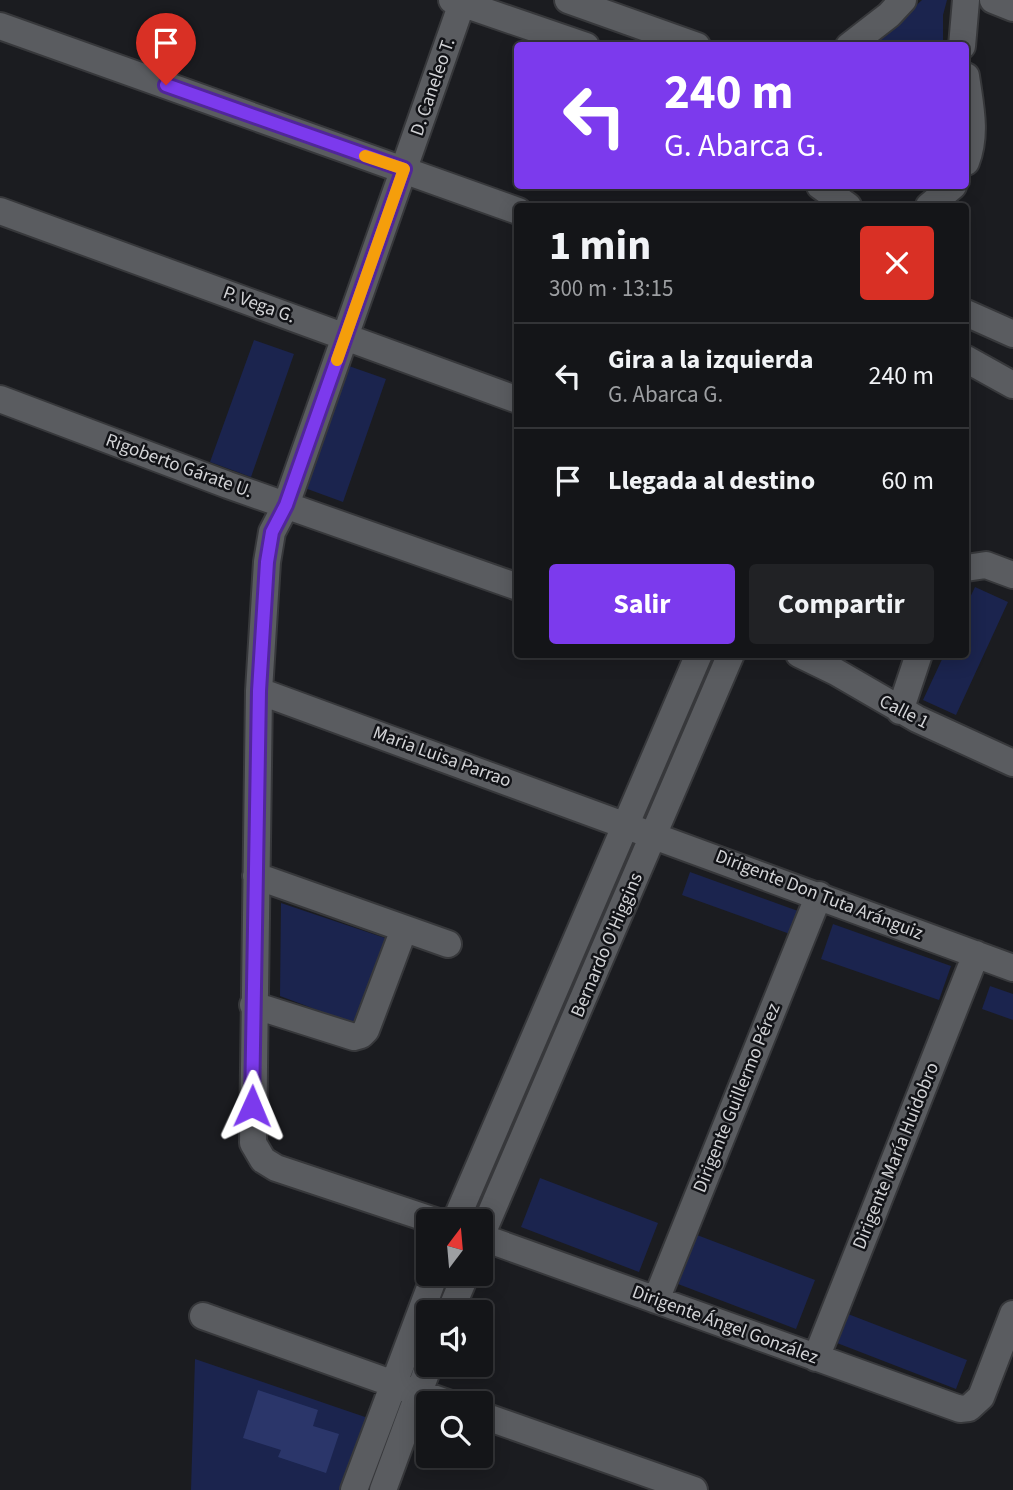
<!DOCTYPE html>
<html lang="es">
<meta charset="utf-8">
<style>
:root{--surface:#141518;--page:#212225;--text:#f1f3f6;--muted:#9d9fa2;--line:#333437;--accent:#7c3aed}
body{margin:0;font-family:"Source Sans 3",sans-serif;background:var(--page);color:var(--text);height:100vh;display:flex;flex-direction:column;font-size:26px;white-space:nowrap}
*{box-sizing:border-box;margin:0}
p{font-size:23px;color:var(--muted)}
.icon{flex:none;width:38px;height:38px;fill:none;stroke:currentColor;stroke-width:2;stroke-linecap:round;stroke-linejoin:round}
.map{position:relative;flex:1;overflow:hidden}
.sheet{position:absolute;left:514px;top:203px;width:455px;height:455px;display:flex;flex-direction:column;background:var(--surface);border-radius:7px;box-shadow:0 4px 18px #0003,0 0 0 2px var(--line)}
.sheet>*{flex:none}
.banner{position:absolute;left:514px;top:42px;width:455px;height:147px;border-radius:7px;box-shadow:0 4px 18px #0003,0 0 0 2px var(--line);background:#7c3aed;color:#fff;overflow:hidden}
.needle{width:46px;rotate:16deg}
.controls{position:absolute;left:416px;top:1209px;display:grid;gap:14px}
.controls a{display:grid;place-items:center;width:77px;height:77px;border-radius:7px;background:var(--surface);box-shadow:0 4px 18px #0003,0 0 0 2px var(--line);font-size:35px}
.pin{position:absolute;display:grid;place-items:center;width:60px;height:60px;color:#fff;margin:-72px -30px;border-radius:50% 50% 50% 0;rotate:-45deg;box-shadow:0 0 7px #0007}
.pin .icon{rotate:45deg}
.me{position:absolute;width:77px;margin:-38px;rotate:1deg;stroke-linejoin:round;filter:drop-shadow(0 0 5px #0008)}
.turn{display:flex;align-items:center;gap:24px;height:147px;padding:0 35px;font-size:32px}
.turn .icon{width:91px;height:91px;stroke-width:2.5}
.turn b{display:block;font-size:49px;line-height:60px}
.round{display:grid;place-items:center;flex:none;width:74px;height:74px;border-radius:7px;background:var(--page)}
.head{display:flex;align-items:center;justify-content:space-between;height:119px;padding:0 35px}
h1{font-size:42px;font-weight:700;line-height:52px}
.button{display:flex;gap:14px;margin-top:auto;padding:14px 35px}
.button a{flex:1;height:80px;border-radius:7px;background:var(--accent);color:#fff;font-size:28px;font-weight:700;line-height:80px;text-align:center}
.button a+a{background:var(--page);color:var(--text)}
ul{padding:0;list-style:none}
li{display:flex;align-items:center;gap:21px;height:105px;padding:0 35px;border-top:2px solid var(--line)}
li div{flex:1}
li b{display:block;font-size:26px}
li em{font-style:normal}
.map>svg:first-child{display:block}
</style>
<div class="map">
<svg width="1013" height="1490" viewBox="0 0 1013 1490">
<rect width="100%" height="100%" fill="#1b1c20"/>
<path fill="#1b244e" d="M922 0H947L943 15V45H874Z
M254 340 294 354 251 477 210 462Z
M346 365 386 379 343 502 302 487Z
M975 587 1008 602 956 715 923 700 944 655 966 654V606Z
M690 872 798 911 790 934 682 895Z
M281 903 388 939 357 1025 280 996Z
M833 924 951 966 939 1000 821 959Z
M990 986 1013 994V1020L982 1009Z
M540 1178 658 1223 639 1272 521 1227Z
M697 1235 815 1280 796 1329 678 1284Z
M848 1314 967 1360 956 1389 837 1343Z
M195 1359 368 1418 342 1490H191Z"/>
<path fill="#2b366a" d="M258 1390 318 1410 313 1426 339 1434 326 1473 278 1457 281 1450 243 1438Z"/>
<g fill="none" stroke-linecap="round" stroke-linejoin="round">
<g stroke="#37383b" stroke-width="30">
<path id="minor" d="M452 0 586 46
M568 0 697 46
M993 0 1013 8
M0 26 518 211
M849 46 889 15 903 0
M962 46 966 0
M966 76C970 105 977 134 966 162
M820 186 848 206
M929 206 953 186
M0 211 518 400
M966 313 1013 334
M966 359 1013 385
M0 399 228 485 518 587
M966 568 986 565 1013 575
M799 654 836 672 917 719 1013 763
M259 691 1013 968
M900 711 919 654
M256 876 448 944
M253 1005 354 1037 361 1035 366 1030 404 929
M438 1222 276 1168 263 1160 253 1143 259 691 267 562 272 532 286 505 462 3
M455 1222 699 654
M481 1236 731 654
M481 1237 960 1409 969 1408 981 1397 1013 1314
M656 1300 819 895
M450 1312 466 1274
M203 1316 450 1404
M816 1358 976 954
M481 1415 694 1490
M354 1490 435 1274
M383 1490 429 1365"/>
</g>
<use href="#minor" stroke="#5a5c60" stroke-width="26"/>
</g>
<g fill="none" stroke-linecap="round" stroke-linejoin="round">
<g stroke="#51269a" stroke-width="18">
<path id="route" d="M166 85 404 169 286 505 272 532 267 562 259 691 252 1106"/>
</g>
<use href="#route" stroke="#7c3aed" stroke-width="12"/>
<path stroke="#f59e0b" stroke-width="12" d="M337 360 404 169 365 156"/>
</g>
<g text-anchor="middle" dominant-baseline="central" stroke-width="5" stroke-linejoin="round" paint-order="stroke">
<g font-size="19" fill="#d2d3d6" stroke="#121317">
<text transform="translate(433 87) rotate(-71)">D. Caneleo T.</text>
<text transform="translate(259 305) rotate(20)">P. Vega G.</text>
<text transform="translate(179 466) rotate(20)">Rigoberto Gárate U.</text>
<text transform="translate(904 712) rotate(27)">Calle 1</text>
<text transform="translate(442 757) rotate(20)">Maria Luisa Parrao</text>
<text transform="translate(819 895) rotate(21)">Dirigente Don Tuta Aránguiz</text>
<text transform="translate(607 945) rotate(-67)">Bernardo O'Higgins</text>
<text transform="translate(737 1098) rotate(-68)">Dirigente Guillermo Pérez</text>
<text transform="translate(896 1156) rotate(-68)">Dirigente María Huidobro</text>
<text transform="translate(725 1325) rotate(20)">Dirigente Ángel González</text>
</g>
</g>
</svg>
<div class="controls">
<a><svg class="needle" viewBox="-14 -14 28 28"><path d="M0-13l5 13h-10z" fill="#e53935"/><path d="M0 13l5-13h-10z" fill="#9d9fa2"/></svg></a>
<a><svg class="icon" aria-label="sound" viewBox="0 0 24 24"><path d="M4 9h4l5-4v14l-5-4H4zM17 9q2 3 0 6"/></svg></a>
<a><svg class="icon" aria-label="search" viewBox="0 0 24 24"><circle cx="10" cy="10" r="6"/><path d="M15 15l6 6"/></svg></a>
</div>
<div class="pin" style="left:166px;top:85px;background:#d93025"><svg class="icon" aria-label="arrive" viewBox="0 0 24 24"><path d="M6 21V4h12l-3 4 3 4H6"/></svg></div>
<svg class="me" style="left:252px;top:1106px" viewBox="-20 -20 40 40"><path d="M0-17L14 15 0 8-14 15z" fill="#7c3aed" stroke="#fff" stroke-width="4"/></svg>
<div class="banner">
<div class="turn"><svg class="icon" aria-label="left" viewBox="0 0 24 24"><path d="M17 20v-9H6M10 6l-5 5 5 5"/></svg><div><b>240 m</b>G. Abarca G.</div></div>
</div>
<section class="sheet">
<div class="head"><div><h1>1 min</h1><p>300 m · 13:15</p></div><a class="round" style="background:#d93025;color:#fff"><svg class="icon" aria-label="close" viewBox="0 0 24 24"><path d="M6 6l12 12M18 6L6 18"/></svg></a></div>
<ul>
<li><svg class="icon" aria-label="left" viewBox="0 0 24 24"><path d="M17 20v-9H6M10 6l-5 5 5 5"/></svg><div><b>Gira a la izquierda</b><p>G. Abarca G.</p></div><em>240 m</em></li>
<li><svg class="icon" aria-label="arrive" viewBox="0 0 24 24"><path d="M6 21V4h12l-3 4 3 4H6"/></svg><div><b>Llegada al destino</b></div><em>60 m</em></li>
</ul>
<div class="button"><a>Salir</a><a>Compartir</a></div>
</section>
</div>
